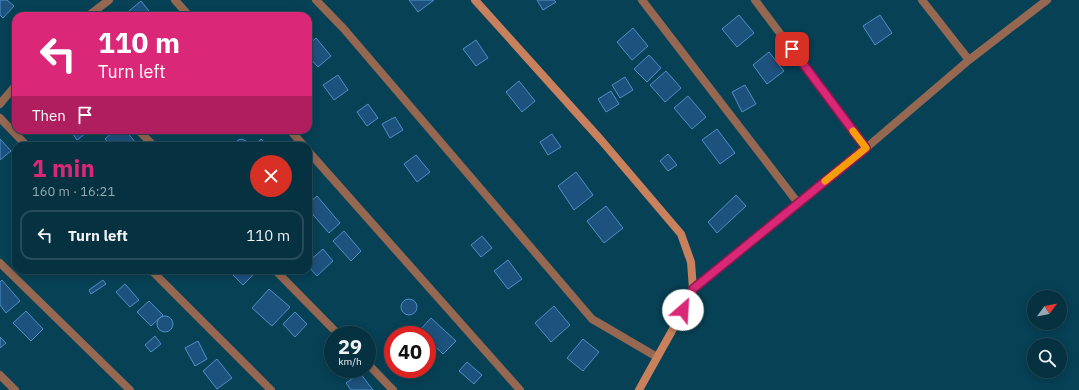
<!DOCTYPE html>
<meta charset="utf-8">
<style>
:root{--surface:#053140;--page:#133d4b;--text:#f1f3f6;--muted:#97a9b1;--line:#264c59;--accent:#db2777}
body{margin:0;font-family:"IBM Plex Sans",sans-serif;background:var(--page);color:var(--text);height:100vh;display:flex;flex-direction:column;font-size:15px;white-space:nowrap}
*{box-sizing:border-box;margin:0}
p{font-size:13px;color:var(--muted)}
.icon{flex:none;width:22px;height:22px;fill:none;stroke:currentColor;stroke-width:2;stroke-linecap:round;stroke-linejoin:round}
.map{position:relative;flex:1;overflow:hidden}
.sheet{position:absolute;left:12px;top:142px;width:300px;height:132px;display:flex;flex-direction:column;background:var(--surface);border-radius:12px;box-shadow:0 2px 10px #0003,0 0 0 1px var(--line)}
.sheet>*{flex:none}
.hud{position:absolute;left:12px;top:12px;width:300px;height:122px;border-radius:12px;box-shadow:0 2px 10px #0003,0 0 0 1px var(--line);background:#db2777;color:#fff;overflow:hidden}
.needle{width:26px;rotate:58deg}
.controls{position:absolute;left:1027px;top:290px;display:grid;gap:8px}
.controls a{display:grid;place-items:center;width:40px;height:40px;border-radius:50%;background:var(--surface);box-shadow:0 2px 10px #0003,0 0 0 1px var(--line);font-size:20px}
.speed{position:absolute;left:324px;top:326px;display:flex;gap:8px;font-size:20px;font-weight:700;text-align:center}
.speed>*{display:grid;place-content:center;width:52px;height:52px;border-radius:50%;background:var(--surface);box-shadow:0 2px 10px #0003,0 0 0 1px var(--line);line-height:1}
.speed small{font-size:10px;font-weight:400}
.speed .limit{border:6px solid #d22;background:#fff;color:#111}
.pin{position:absolute;display:grid;place-items:center;width:34px;height:34px;color:#fff;margin:-17px;border-radius:8px;box-shadow:0 2px 6px #0006}
.me{position:absolute;width:44px;margin:-22px;rotate:26deg;stroke-linejoin:round;filter:drop-shadow(0 0 3px #0008)}
.turn{display:flex;align-items:center;gap:14px;height:84px;padding:0 20px;font-size:18px}
.turn .icon{width:52px;height:52px;stroke-width:2.5}
.turn b{display:block;font-size:28px;line-height:34px}
.then{display:flex;align-items:center;height:38px;padding:0 20px;background:#0003;gap:8px;font-size:15px}
.round{display:grid;place-items:center;flex:none;width:42px;height:42px;border-radius:21px;background:var(--page)}
.summary{display:flex;align-items:center;justify-content:space-between;height:68px;padding:0 20px}
h1{font-size:24px;font-weight:700;line-height:30px;color:var(--accent)}
ul{padding:0;list-style:none}
li{display:flex;align-items:center;gap:12px;height:50px;margin:0 8px 6px;padding:0 12px;border:2px solid var(--line);border-radius:12px}
li div{flex:1}
li b{display:block;font-size:15px}
li em{font-style:normal}
.map>svg:first-child{display:block}
</style>
<div class="map">
<svg width="1079" height="390" viewBox="0 0 1079 390">
<rect width="100%" height="100%" fill="#074155"/>
<path fill="#1d527e" stroke="#508fc7" d="M0 0H7L14 6 3 18 0 15Z
M409 0H434L418 12Z
M537 0H554L556 2 543 10Z
M141 1 153 16H125L124 15Z
M739 15 754 33 737 47 722 29Z
M880 15 892 33 875 45 863 26Z
M633 28 648 46 632 60 617 42Z
M316 38 331 56 318 67 308 56V45Z
M476 40 488 58 476 66 463 49Z
M769 52 784 71 767 84 753 65Z
M649 55 661 68 647 82 634 69Z
M666 71 681 88 665 102 650 85Z
M338 75 348 90 334 100 323 85Z
M625 77 633 90 620 98 612 85Z
M519 81 535 101 522 112 506 92Z
M745 85 756 104 742 112 732 92Z
M611 91 619 104 606 112 598 99Z
M688 96 706 117 692 129 674 108Z
M368 104 378 118 367 126 357 112Z
M395 117 403 130 390 138 382 124Z
M717 129 735 153 720 164 702 140Z
M70 130H90L77 140Z
M115 130H125L137 144 134 146H111L105 139Z
M552 134 561 147 548 155 540 142Z
M0 139 11 151 0 160Z
M242 139 246 141 248 146H235L238 140Z
M261 139 269 146H254Z
M668 154 677 165 668 171 660 161Z
M416 155 430 172 417 182 404 164Z
M576 172 593 195 574 210 558 186Z
M736 195 746 206 717 233 708 222Z
M317 196 340 223 329 233 308 209V204Z
M606 206 623 228 604 243 587 221Z
M344 231 361 251 351 261 333 241Z
M482 236 492 248 481 257 471 245Z
M323 249 333 261 317 276 308 266V262Z
M508 260 522 279 508 289 494 271Z
M228 270H257V271L243 285Z
M2 280 20 301 6 313 0 305V282Z
M103 280 106 284 91 294 89 290Z
M125 284 139 300 130 307 116 292Z
M269 289 290 307 272 326 252 308Z
M401 307a8 8 0 1 1 16 0a8 8 0 1 1-16 0Z
M149 301 163 315 151 326 137 312Z
M554 306 570 325 551 342 535 323Z
M26 311 43 329 31 341 13 323Z
M295 312 307 324 295 337 283 324Z
M157 324a8 8 0 1 1 16 0a8 8 0 1 1-16 0Z
M431 318 456 341 443 354 427 339V335H423L419 331Z
M155 336 161 344 151 352 145 345Z
M0 337 6 343 0 348Z
M583 339 599 352 583 371 567 358Z
M198 341 207 359 195 366 185 348Z
M217 359 232 378 217 389 203 371Z
M467 362 482 375 474 384 459 371Z
M360 373 373 390H351L346 383Z"/>
<g fill="none" stroke-linecap="round" stroke-linejoin="round">
<path stroke="#966852" stroke-width="8" d="M175 0 189 16
M316 0 344 29 592 319 657 357
M642 0 798 203
M755 0 866 148
M922 0 969 60
M88 16 109 0
M0 104 16 85
M0 118 27 146
M138 130 154 146
M290 130 304 146
M308 151 520 390
M0 263 130 390
M151 270 271 390
M275 270 339 335
M693 289 866 148 969 60 1047 0
M367 363 393 390
M0 375 15 390"/>
<path stroke="#c9805c" stroke-width="8" d="M475 0 601 140 681 234 691 262 693 289 678 320 639 390"/>
</g>
<g fill="none" stroke-linecap="round" stroke-linejoin="round">
<g stroke="#8e194d" stroke-width="10">
<path id="route" d="M683 310 693 289 866 148 792 49"/>
</g>
<use href="#route" stroke="#db2777" stroke-width="7"/>
<path stroke="#f59e0b" stroke-width="7" d="M825 181 866 148 853 131"/>
</g>
</svg>
<div class="controls">
<a><svg class="needle" viewBox="-14 -14 28 28"><path d="M0-13l5 13h-10z" fill="#e53935"/><path d="M0 13l5-13h-10z" fill="#97a9b1"/></svg></a>
<a><svg class="icon" aria-label="search" viewBox="0 0 24 24"><circle cx="10" cy="10" r="6"/><path d="M15 15l6 6"/></svg></a>
</div>
<div class="speed"><div>29<small>km/h</small></div><div class="limit">40</div></div>
<div class="pin" style="left:792px;top:49px;background:#d93025"><svg class="icon" aria-label="arrive" viewBox="0 0 24 24"><path d="M6 21V4h12l-3 4 3 4H6"/></svg></div>
<svg class="me" style="left:683px;top:310px" viewBox="-20 -20 40 40"><circle r="19" fill="#fff"/><path d="M0-13L10 11 0 6-10 11z" fill="#db2777"/></svg>
<div class="hud">
<div class="turn"><svg class="icon" aria-label="left" viewBox="0 0 24 24"><path d="M17 20v-9H6M10 6l-5 5 5 5"/></svg><div><b>110 m</b>Turn left</div></div>
<div class="then">Then<svg class="icon" aria-label="arrive" viewBox="0 0 24 24"><path d="M6 21V4h12l-3 4 3 4H6"/></svg></div>
</div>
<section class="sheet">
<div class="summary"><div><h1>1 min</h1><p>160 m · 16:21</p></div><a class="round" style="background:#d93025;color:#fff"><svg class="icon" aria-label="close" viewBox="0 0 24 24"><path d="M6 6l12 12M18 6L6 18"/></svg></a></div>
<ul>
<li><svg class="icon" aria-label="left" viewBox="0 0 24 24"><path d="M17 20v-9H6M10 6l-5 5 5 5"/></svg><div><b>Turn left</b></div><em>110 m</em></li>
</ul>
</section>
</div>
